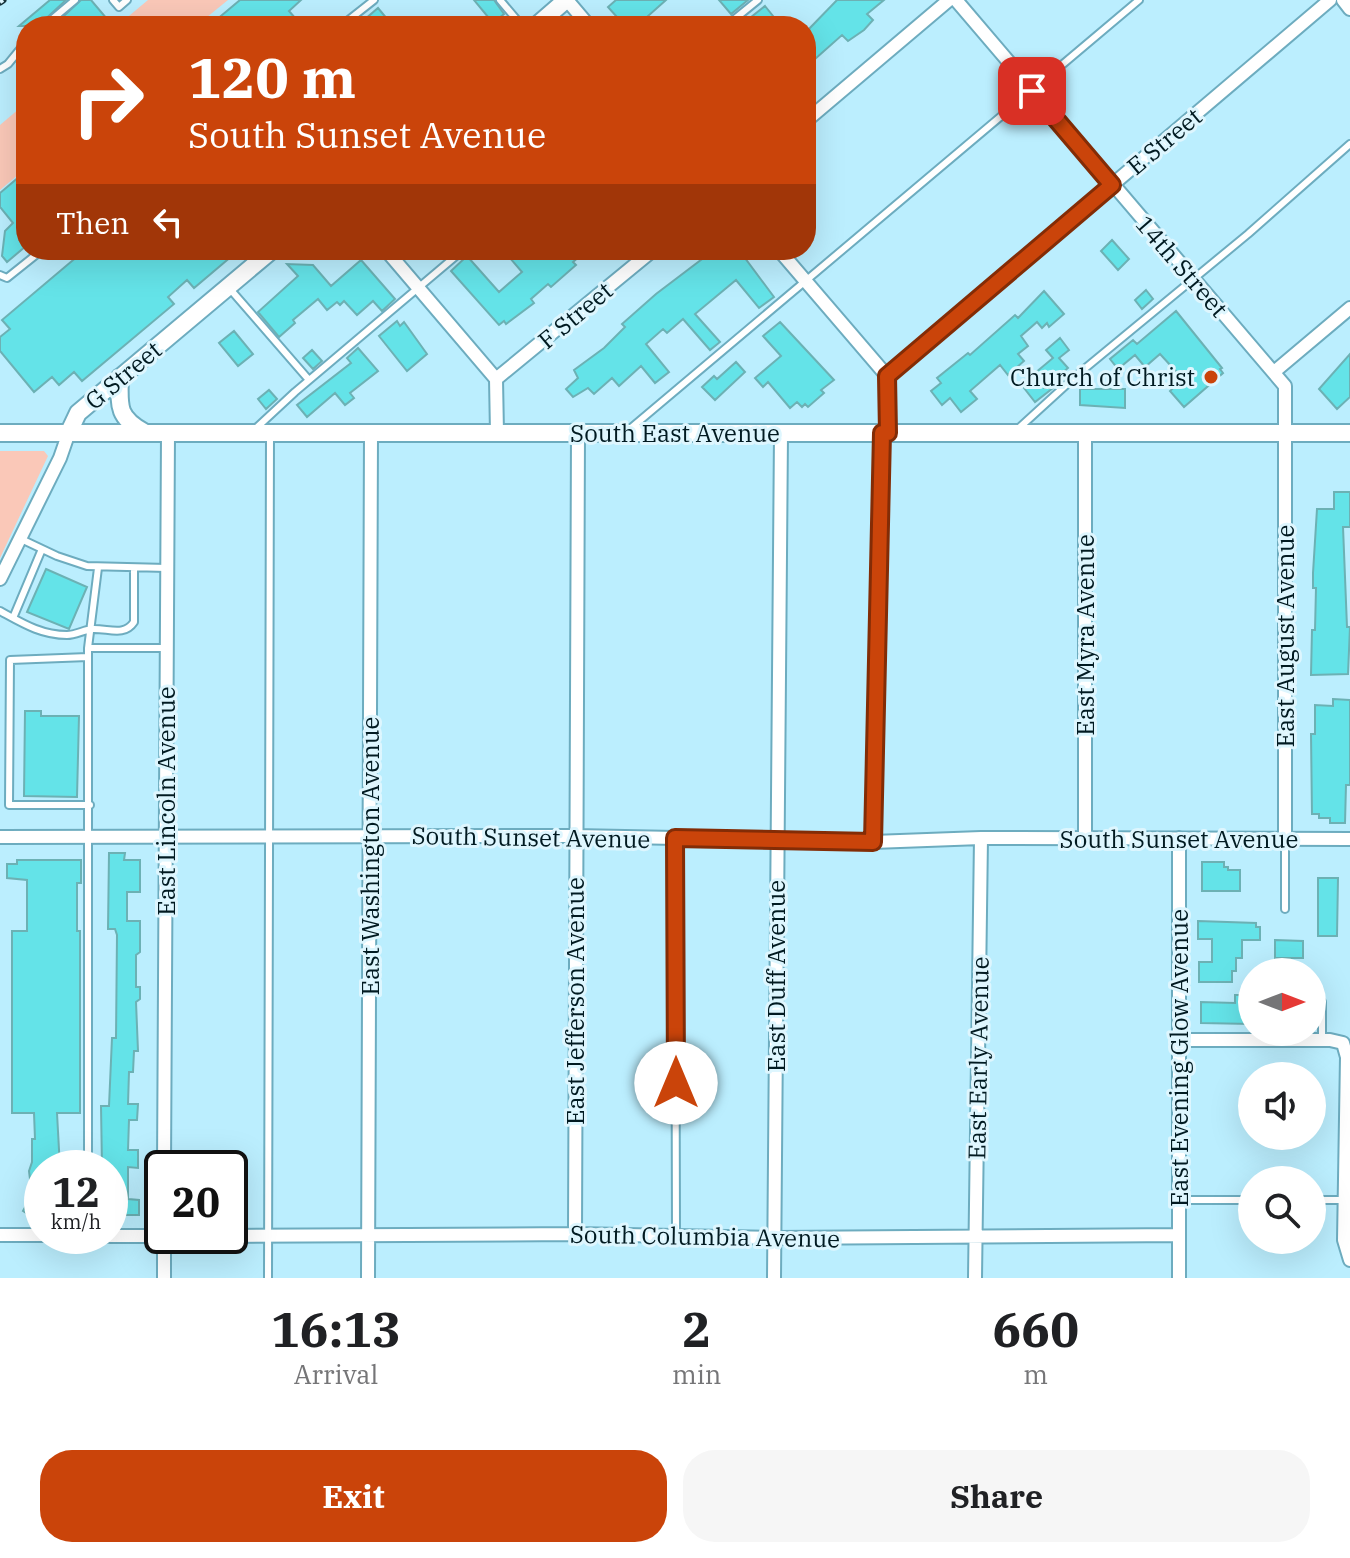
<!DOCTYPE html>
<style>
:root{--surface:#fff;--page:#f6f6f6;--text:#202124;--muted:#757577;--accent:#ca440a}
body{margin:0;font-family:"IBM Plex Serif",serif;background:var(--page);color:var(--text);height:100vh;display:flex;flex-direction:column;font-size:30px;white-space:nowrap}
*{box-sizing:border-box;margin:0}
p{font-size:26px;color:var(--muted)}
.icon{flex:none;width:44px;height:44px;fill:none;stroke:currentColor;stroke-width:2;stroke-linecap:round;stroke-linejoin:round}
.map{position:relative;height:1278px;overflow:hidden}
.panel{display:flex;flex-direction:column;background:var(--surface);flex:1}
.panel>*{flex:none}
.guide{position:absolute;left:16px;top:16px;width:800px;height:244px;border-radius:32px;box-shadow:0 8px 32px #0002;background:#ca440a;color:#fff;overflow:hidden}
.needle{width:52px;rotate:90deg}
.tools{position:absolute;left:1238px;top:958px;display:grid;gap:16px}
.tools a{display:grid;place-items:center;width:88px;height:88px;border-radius:50%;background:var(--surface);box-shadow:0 8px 32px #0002;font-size:40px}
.speed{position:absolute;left:24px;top:1150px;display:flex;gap:16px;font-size:40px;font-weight:700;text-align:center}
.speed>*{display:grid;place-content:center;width:104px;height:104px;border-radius:50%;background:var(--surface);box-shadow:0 8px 32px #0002;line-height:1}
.speed small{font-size:20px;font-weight:400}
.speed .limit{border:4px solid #111;border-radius:12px;background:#fff;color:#111}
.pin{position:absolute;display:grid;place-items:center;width:68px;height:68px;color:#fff;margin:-34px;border-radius:16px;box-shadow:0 4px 12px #0006}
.me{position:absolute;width:88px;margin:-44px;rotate:0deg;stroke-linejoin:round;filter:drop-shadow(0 0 6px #0008)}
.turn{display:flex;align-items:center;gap:28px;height:168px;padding:0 40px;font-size:36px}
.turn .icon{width:104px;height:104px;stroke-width:2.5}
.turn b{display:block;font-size:56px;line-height:68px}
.then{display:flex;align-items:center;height:76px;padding:0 40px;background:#0003;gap:16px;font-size:30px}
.eta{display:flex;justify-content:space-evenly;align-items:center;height:136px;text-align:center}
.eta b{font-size:48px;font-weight:700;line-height:56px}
.cta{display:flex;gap:16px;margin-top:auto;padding:16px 40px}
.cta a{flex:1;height:92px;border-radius:32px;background:var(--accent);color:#fff;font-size:32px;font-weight:700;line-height:92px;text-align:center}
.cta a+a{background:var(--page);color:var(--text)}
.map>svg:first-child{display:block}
</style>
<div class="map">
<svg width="1350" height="1278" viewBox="0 0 1350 1278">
<rect width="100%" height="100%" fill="#bbeefe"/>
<path fill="#fac8b8" d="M148 0H228L196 26H117Z
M26 103V168L0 190V125Z
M0 451H44L48 456 0 558Z"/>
<path fill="#64e3e8" stroke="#6cb1b4" stroke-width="2" d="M50 0H66L38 26H19Z
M81 0H91L113 26H53Z
M240 0H301L289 11 302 26H209Z
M474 0H494L504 14 493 23Z
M616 0H666L648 16 657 26H625L608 7Z
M719 0H748L731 14Z
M837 0H884L867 14 873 20 864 30 848 41 842 35 806 67V32Z
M765 6 781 26H756L750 18Z
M378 8 393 26H357Z
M26 171V246L7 262 2 256 5 231 13 223 0 207V193Z
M1112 240 1129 259 1118 270 1101 251Z
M85 250H239L194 288 187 280 168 297 174 304 82 381 74 372 59 385 52 377 34 392 0 351V337L10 329 2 320Z
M503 250H587L573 262 576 265 551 287 548 284 531 299 534 303 506 324 504 321 499 325 451 271 467 256 499 292 522 272Z
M714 250H739L774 297 759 308 736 280 695 314 720 342 710 350 683 319 667 333 663 329 646 344 669 372 655 383 641 366 619 386 612 378 594 394 588 388 573 397 566 389 578 378 574 370 604 348 625 327 622 324 656 294Z
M361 260 395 299 382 311 373 301 357 315 344 301 340 305 337 302 327 310 318 299 293 320 295 323 279 337 258 312 298 276 287 264 313 265 331 286Z
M1146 290 1153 299 1142 309 1135 300Z
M1044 291 1064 314 1049 327 1047 323 1042 328 1037 322 1021 336 1028 346 1018 354 1024 361 1008 375 1000 365 970 391 977 399 961 412 950 398 942 405 931 391 941 383 937 378 968 353 970 355 1015 315 1018 318Z
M1176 311 1222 368 1220 369 1223 373 1184 407 1170 391 1183 379 1160 354 1145 367 1135 355 1118 369 1110 359 1133 340 1137 344Z
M397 321 400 326 404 322 427 354 407 371 379 336Z
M780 322 834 380 821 390 824 393 808 407 805 404 802 407 797 402 790 408 768 382 763 387 755 378 781 356 763 336Z
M234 331 253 354 238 366 219 343Z
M1060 338 1069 350 1059 358 1068 368 1045 388H1053L1035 402 1024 388 1039 377 1035 373 1053 358 1046 350Z
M358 348 378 371 350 393 354 398 345 405 335 393 307 417 297 405 351 363 347 358Z
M312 350 322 361 313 369 303 358Z
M1350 354V397L1337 409 1319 389Z
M736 362 745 372 715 400 702 387 714 376 717 379Z
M1080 389H1125V408L1080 405Z
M269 390 277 399 266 409 258 399Z
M1334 492H1350V527H1343L1347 627H1350L1348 674 1311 675 1312 630H1315L1316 588H1313V573L1317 509H1334Z
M46 569 87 587 69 629 27 612Z
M1333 699 1350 700V785H1346L1345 823H1330V818H1319V814H1312L1311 734H1315V705L1333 706Z
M25 711H41V716H79L77 797 24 796Z
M109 853H125L124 860H140V892H127V921H140V952L136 955V987H140V999L136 1002 138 1051H134L133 1072H129L128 1104H138L137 1120H129L128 1150H138V1168L128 1167V1199L139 1200V1215H110V1167H102L101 1106H109L112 1038H116L117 935 115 929H108Z
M17 860H81V883H77V931H80V1113H57L60 1168H42V1212L37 1220 23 1211 32 1195 29 1171 32 1162V1139H35L34 1113H12V931H27V880L7 878V864H17Z
M1202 862H1224V867H1228V870H1240V891H1202Z
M1318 878H1338L1337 936H1318Z
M1198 921 1256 923V927H1260V940H1242V958H1236V971H1232V982H1199V962H1212V939H1198Z
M1275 940 1303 941V958H1275Z
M1235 995H1252V1024L1201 1023V1002L1235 1003Z"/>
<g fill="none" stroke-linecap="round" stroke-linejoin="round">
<g stroke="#6dacbf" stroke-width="10">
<path id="service" d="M113 0 119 7 127 0
M500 0 522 26
M44 26 75 0
M341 26 374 0
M726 26 758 0
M0 69 8 64 26 42
M0 275 7 278 42 250
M230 289 309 380
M631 428 1139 0
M1019 428 1077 375 1248 234 1350 144
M254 430 295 392 463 250
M21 539 57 556 87 566 167 568
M0 611C22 623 41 635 67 635 75 635 84 630 92 629 108 628 124 637 134 622V568
M13 618 42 549
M88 648 98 568
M88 657 10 660 9 805H90
M675 838 676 1234
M1285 840V909
M1312 1002H1322V1040
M88 1168V648H167
M1179 1200H1252
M1312 1200H1344
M268 1278 270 434"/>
</g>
<g stroke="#6dacbf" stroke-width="16">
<path id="minor" d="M567 0 589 26
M956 0 1285 386V840
M1343 0 1350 9
M806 121 949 0
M386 250 496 379 497 433
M779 250 887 376 888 433
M1274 372 1350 308
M887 376 1330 0
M496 379 653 250
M0 579 60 458 69 432
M0 837 575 836 873 842 981 838 1350 839
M1085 838V433
M1179 838V1278
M873 842 882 433
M1180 1040H1330L1343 1043 1347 1057 1344 1240 1350 1260
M164 1168 168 433
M575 1234 578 433
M0 1235H42
M110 1236H195
M230 1236 575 1234 775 1238 1179 1235
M164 1278V1236
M368 1278 371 434
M774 1278 781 434
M975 1278 981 838"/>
</g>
<g stroke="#6dacbf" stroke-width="20">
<path id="tertiary" d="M536 26 566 0
M120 377C119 406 117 417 144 432
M69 432 78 413 272 250
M0 433H1350"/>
</g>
<use href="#service" stroke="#fff" stroke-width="6"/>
<use href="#minor" stroke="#fff" stroke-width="12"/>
<use href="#tertiary" stroke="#fff" stroke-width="16"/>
<g stroke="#17333b" stroke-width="7">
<path id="rail" d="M0 2 3 0"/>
</g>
<use href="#rail" stroke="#def6fe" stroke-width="4" stroke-dasharray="12" stroke-linecap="butt"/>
</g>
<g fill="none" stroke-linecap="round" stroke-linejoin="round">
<g stroke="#832c06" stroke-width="20">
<path id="route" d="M676 1083 675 838 873 842 882 433H888L887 376 1112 185 1032 91"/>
</g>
<use href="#route" stroke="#ca440a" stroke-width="14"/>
</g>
<circle fill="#ca440a" stroke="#def6fe" stroke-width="3" cx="1211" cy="377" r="8"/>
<g text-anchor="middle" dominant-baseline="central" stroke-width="6" stroke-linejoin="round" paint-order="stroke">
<g font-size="24" fill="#011a21" stroke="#def6fe">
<text transform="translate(1164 141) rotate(-40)">E Street</text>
<text transform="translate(1182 266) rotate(49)">14th Street</text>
<text transform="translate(575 315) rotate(-40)">F Street</text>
<text transform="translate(123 375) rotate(-40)">G Street</text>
<text x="675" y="433">South East Avenue</text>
<text transform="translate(1085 635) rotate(-90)">East Myra Avenue</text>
<text transform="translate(1285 636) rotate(-90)">East August Avenue</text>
<text transform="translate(166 801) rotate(-90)">East Lincoln Avenue</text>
<text transform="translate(531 837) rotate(1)">South Sunset Avenue</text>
<text x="1179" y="839">South Sunset Avenue</text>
<text transform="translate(370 856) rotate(-90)">East Washington Avenue</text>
<text transform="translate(776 976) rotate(-90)">East Duff Avenue</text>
<text transform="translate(575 1001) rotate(-90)">East Jefferson Avenue</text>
<text transform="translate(978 1058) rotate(-89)">East Early Avenue</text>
<text transform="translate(1179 1058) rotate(-90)">East Evening Glow Avenue</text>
<text transform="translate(705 1236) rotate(1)">South Columbia Avenue</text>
</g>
<g font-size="24" fill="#011a21" stroke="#def6fe" text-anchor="end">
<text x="1195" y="377">Church of Christ</text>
</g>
</g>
</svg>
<div class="tools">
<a><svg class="needle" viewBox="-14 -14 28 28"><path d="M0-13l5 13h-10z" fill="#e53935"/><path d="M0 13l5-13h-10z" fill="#757577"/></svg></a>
<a><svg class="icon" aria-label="sound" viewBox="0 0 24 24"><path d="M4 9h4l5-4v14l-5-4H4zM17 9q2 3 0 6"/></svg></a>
<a><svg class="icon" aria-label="search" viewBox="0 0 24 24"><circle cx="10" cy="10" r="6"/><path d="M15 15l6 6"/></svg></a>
</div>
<div class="speed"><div>12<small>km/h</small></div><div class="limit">20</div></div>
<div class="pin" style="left:1032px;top:91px;background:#d93025"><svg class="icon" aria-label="arrive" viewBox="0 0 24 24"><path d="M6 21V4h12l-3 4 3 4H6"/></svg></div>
<svg class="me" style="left:676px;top:1083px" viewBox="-20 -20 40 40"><circle r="19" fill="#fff"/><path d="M0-13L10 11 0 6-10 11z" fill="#ca440a"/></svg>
<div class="guide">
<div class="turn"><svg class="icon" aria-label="right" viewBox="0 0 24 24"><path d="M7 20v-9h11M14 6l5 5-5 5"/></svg><div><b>120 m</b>South Sunset Avenue</div></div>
<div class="then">Then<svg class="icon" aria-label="left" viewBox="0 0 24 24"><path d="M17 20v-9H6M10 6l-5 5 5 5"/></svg></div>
</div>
</div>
<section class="panel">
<div class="eta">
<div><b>16:13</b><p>Arrival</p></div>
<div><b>2</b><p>min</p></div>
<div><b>660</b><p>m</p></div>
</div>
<div class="cta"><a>Exit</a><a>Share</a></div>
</section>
